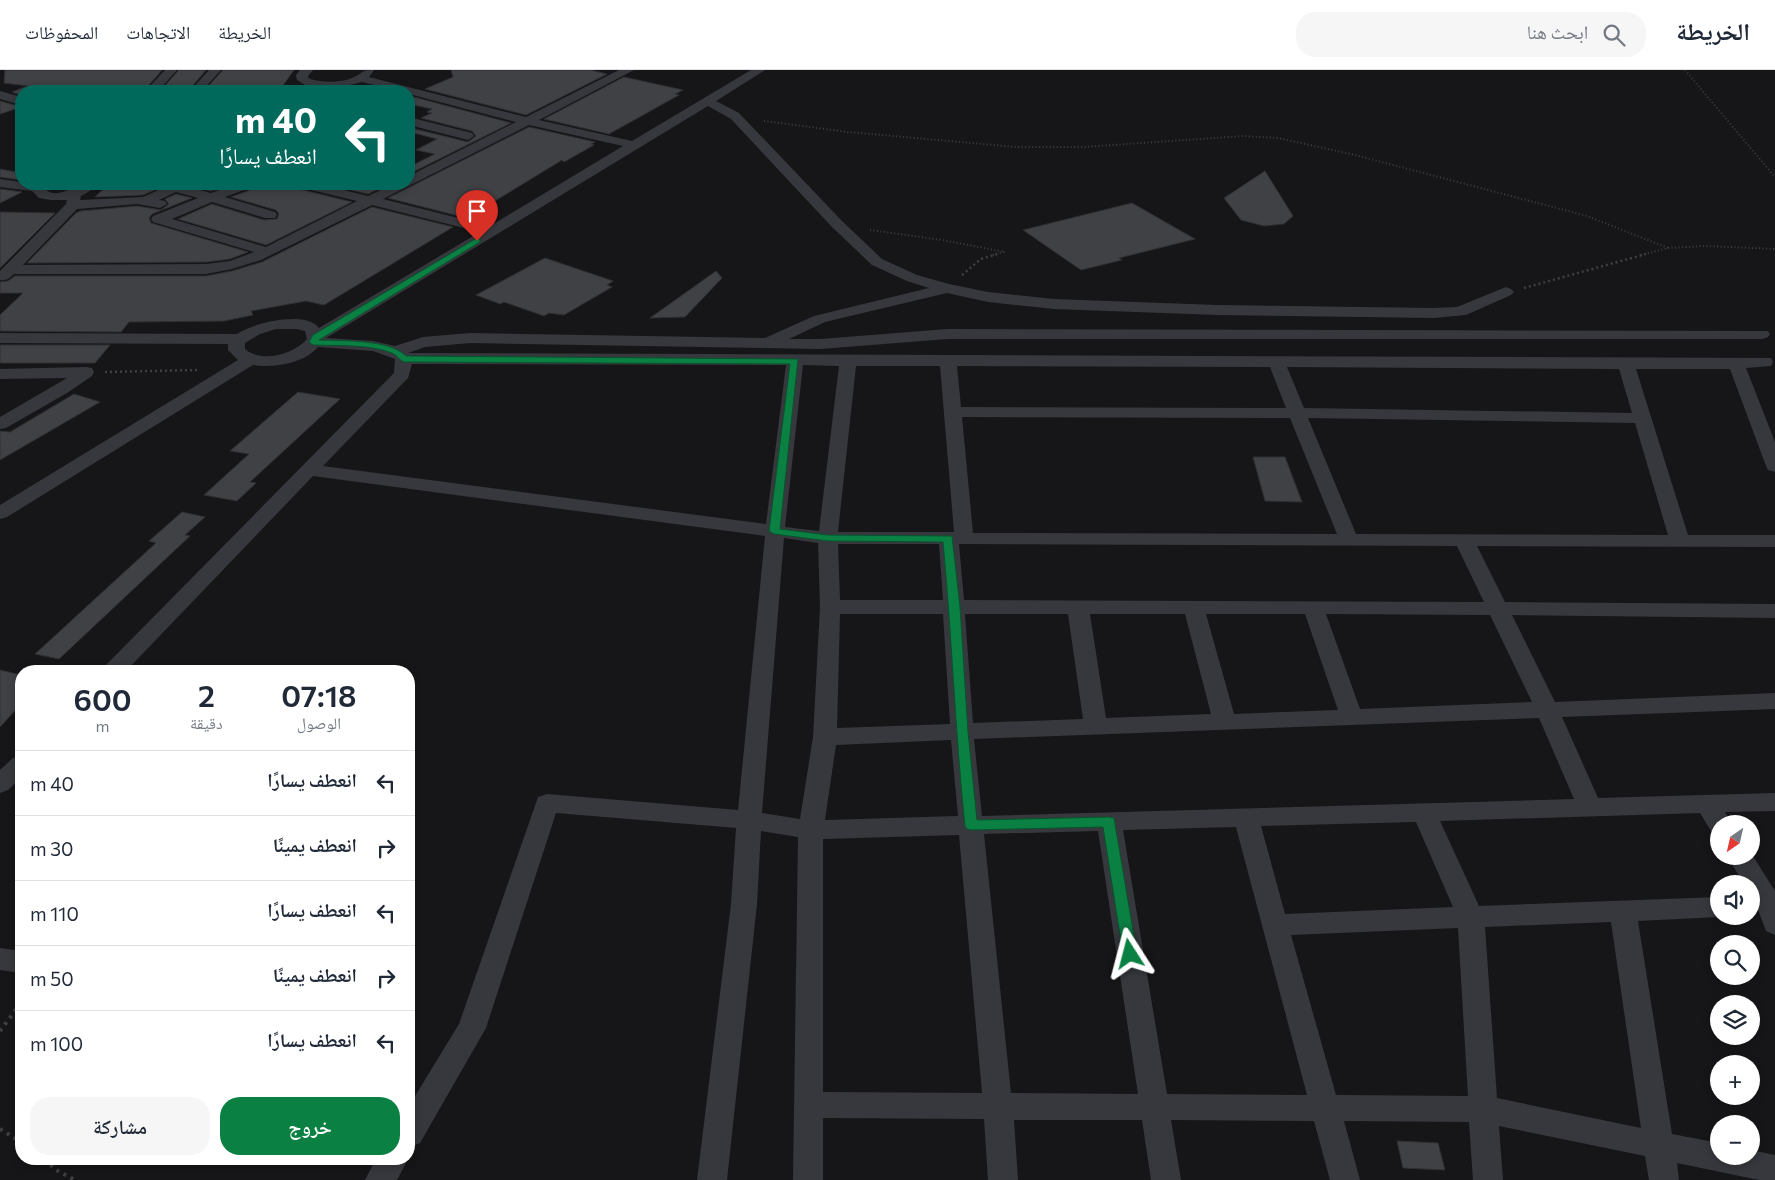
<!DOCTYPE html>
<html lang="ar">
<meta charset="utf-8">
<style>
:root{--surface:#fff;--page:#f6f6f7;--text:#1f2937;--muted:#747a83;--line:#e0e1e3;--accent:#0b8043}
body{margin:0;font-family:Commissioner,"Noto Naskh Arabic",sans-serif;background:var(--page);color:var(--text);direction:rtl;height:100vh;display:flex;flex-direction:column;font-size:19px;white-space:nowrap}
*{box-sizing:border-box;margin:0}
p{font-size:16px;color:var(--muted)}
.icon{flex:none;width:28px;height:28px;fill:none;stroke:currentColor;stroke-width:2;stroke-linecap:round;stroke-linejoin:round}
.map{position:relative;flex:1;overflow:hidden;direction:ltr}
.details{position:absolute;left:15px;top:595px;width:400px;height:500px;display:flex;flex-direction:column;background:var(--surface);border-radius:20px;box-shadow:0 2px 8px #0003;direction:rtl}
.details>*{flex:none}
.top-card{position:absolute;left:15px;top:15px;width:400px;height:105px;border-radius:20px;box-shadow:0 2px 8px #0003;direction:rtl;background:#00695c;color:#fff;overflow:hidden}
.needle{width:32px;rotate:214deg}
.buttons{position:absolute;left:1710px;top:745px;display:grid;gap:10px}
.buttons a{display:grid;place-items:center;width:50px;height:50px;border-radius:50%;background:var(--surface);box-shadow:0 2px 8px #0003;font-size:25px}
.pin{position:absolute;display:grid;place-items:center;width:42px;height:42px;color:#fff;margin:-51px -21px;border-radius:50% 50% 50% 0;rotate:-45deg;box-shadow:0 0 5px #0007}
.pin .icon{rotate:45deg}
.me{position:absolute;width:55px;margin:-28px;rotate:351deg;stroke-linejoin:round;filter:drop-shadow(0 0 4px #0008)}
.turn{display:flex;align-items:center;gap:18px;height:105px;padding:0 15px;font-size:22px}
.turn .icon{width:65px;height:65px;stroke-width:2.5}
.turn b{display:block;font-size:35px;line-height:42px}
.eta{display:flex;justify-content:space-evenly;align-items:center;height:85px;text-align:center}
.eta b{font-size:30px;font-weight:600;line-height:35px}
.primary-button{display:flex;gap:10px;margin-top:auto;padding:10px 15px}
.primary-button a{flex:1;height:58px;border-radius:20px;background:var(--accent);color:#fff;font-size:20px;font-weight:600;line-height:58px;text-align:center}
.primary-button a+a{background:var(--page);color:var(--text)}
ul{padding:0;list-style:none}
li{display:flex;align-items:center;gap:15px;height:65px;padding:0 15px;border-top:1px solid var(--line)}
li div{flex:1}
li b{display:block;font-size:19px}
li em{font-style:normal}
header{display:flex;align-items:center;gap:30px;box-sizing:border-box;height:70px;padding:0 25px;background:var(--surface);border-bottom:1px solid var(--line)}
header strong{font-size:24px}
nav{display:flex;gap:28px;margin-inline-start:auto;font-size:18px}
.search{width:350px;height:45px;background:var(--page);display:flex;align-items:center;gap:12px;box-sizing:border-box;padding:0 18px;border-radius:20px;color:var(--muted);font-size:19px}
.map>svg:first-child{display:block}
</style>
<header>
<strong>الخريطة</strong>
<div class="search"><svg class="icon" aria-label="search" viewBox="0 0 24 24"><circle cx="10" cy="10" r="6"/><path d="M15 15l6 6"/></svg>ابحث هنا</div>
<nav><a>الخريطة</a><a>الاتجاهات</a><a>المحفوظات</a></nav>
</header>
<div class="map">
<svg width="1775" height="1110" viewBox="0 0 1775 1110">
<rect width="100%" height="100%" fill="#161618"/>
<path fill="#404145" stroke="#303034" d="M5 0H162L149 15 152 21 161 20 179 0H206L188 21H21V25L12 22 28 16 4 13Z
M223 0H294L279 21H204Z
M451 0H590L607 4 526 45 425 19 453 7Z
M624 7 683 20 675 24 679 25 609 64 544 49Z
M410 26 511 53 409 104V97L435 84 416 80 437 69 410 62 416 59H414H415L468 72 476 66 472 61 421 48 432 43 427 42 432 39 409 34Z
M0 31 21 37 0 44Z
M529 57 595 72 591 74 594 75 564 92 562 90 467 148 388 128Z
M0 99 21 103V110L0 107Z
M1265 101 1293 146 1284 154 1264 156 1241 150 1224 128Z
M109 114H168L143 125 95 127Z
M184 114H230L211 121Z
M256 114H295L299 119 352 132 266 175 178 149 212 134 264 150 277 149 279 144 276 140 231 127 253 119Z
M326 114H389L368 124Z
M0 119 22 122 0 133Z
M176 124 192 128 152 144 149 148 151 153 248 182 230 189 206 192 27 193 76 143 81 141 137 136 161 140 169 134 165 129Z
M1132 133 1195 169 1119 188 1122 190 1081 200 1023 160Z
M372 137 453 157 324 235 306 231 251 241 253 245 224 251 129 252 121 262 0 261V245L23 223H0V212L8 211 15 206H206L232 201 262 192Z
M0 142 55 143 0 198Z
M545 188 613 211 607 215 612 217 564 245 549 243 544 246 504 232 500 234 476 225Z
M716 201 722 208 685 247 650 248Z
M0 275H110L95 293H0Z
M298 322 340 329 250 412 256 413 237 431 204 425 249 384 230 381Z
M74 324 100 332 0 390V361L10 362Z
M1253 387H1285L1302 432 1265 431Z
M182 442 205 447 185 465 190 466 59 589 35 584 156 473 149 471Z
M0 600 21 605V634L0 657Z
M1397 1071 1438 1073 1445 1100 1403 1098Z"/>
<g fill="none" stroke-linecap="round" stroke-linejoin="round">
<path stroke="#3d3f44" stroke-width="2" stroke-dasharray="1 2.5" stroke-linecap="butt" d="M1685 0 1775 107
M764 51 848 62 1016 77H1085L1242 66 1278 68 1355 85 1587 146 1668 178
M870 160 942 170 1005 182
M993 185 1004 182
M1641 185 1668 178 1706 176 1775 179"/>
<path stroke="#3d3f44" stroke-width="2.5" stroke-dasharray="2 3" stroke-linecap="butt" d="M962 205 981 189 997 184
M1524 218 1646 184
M105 302 199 300"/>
<path stroke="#3d3f44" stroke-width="4" stroke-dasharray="3 5" stroke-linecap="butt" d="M0 961 21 933
M0 1059 21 1072
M45 1089 56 1100 75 1110"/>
<path fill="#37383d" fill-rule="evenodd" d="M165 0H177L160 19H152L150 16Z
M209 0H221L202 21H190Z
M300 0H313L308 6V8C321 13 340 13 352 8 364 3 360 0 374 0L369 7 526 47 619 0H634L539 50 632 71 751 0H765L716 31 739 43 842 151 882 189 917 205 949 214 988 222 1054 229 1217 235 1434 238 1457 237 1506 217 1511 219 1514 222 1511 225 1466 245 1434 248 1217 245 1054 239 988 232 947 223 825 252 789 269H820L948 259 1768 261 1770 264 1768 267 1762 269H948L820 279 470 273 425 277 408 283 1771 288 1773 292 1771 296 1746 298 1775 372V402L1768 400 1766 396 1730 299H1636L1688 465H1775V477L1477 476 1505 532 1775 534V548L1512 545 1555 632 1775 623V639L1562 647 1598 728 1775 723V741L1725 742 1732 754H1719V763L1711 761 1700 743 1440 751 1479 836 1719 827V846H1722L1719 847 1638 851 1672 1064 1719 1073V1086H1751V1080L1775 1085V1110H1759L1677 1093 1679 1110H1649L1645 1086 1499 1056 1503 1110H1473L1469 1052 1344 1051 1360 1110H1330L1314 1051 1171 1050 1181 1110H1151L1142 1050H1014L1018 1110H988L984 1049 823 1048V1110H793L798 767 761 761 757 834 727 1110H697L731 834 736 758 556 743 486 958 420 1073 409 1077V1036L459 954 538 727 547 724 738 740 765 466 313 406 126 601H102L105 596 394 303 395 289 373 281 318 277C303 294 274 298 253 295L7 447 0 449V435L238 290 228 280V274L0 273V263L237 264C253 253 305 240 319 258L480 162 372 135 261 190 232 199 206 204H14C9 209 6 211 0 210V201L66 134 67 130H51L39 128 32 121 0 117V109L21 112V114H52L46 120C59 129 71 116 83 114 87 113 92 114 96 114L90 121 81 126 80 130 143 127 172 114H178L211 123 235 114H254L252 117 225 127 275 142 277 145 275 148H265L212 132 172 149 266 177 357 131 299 117 297 114H319L368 126 393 114H409V106L516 52 409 24V21H398L362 12 338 18H318L305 15 297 10 296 5ZM708 36 731 49 832 157 872 195 907 211 929 218 814 246 765 268 470 263 423 267 395 276 373 271 326 268ZM529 55 623 76 490 156 383 129ZM176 122 198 128 153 146 151 149 153 152 254 182 230 191 206 194 23 195 77 139 137 134 160 138 167 134 165 131 159 130ZM276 259H296L305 261 307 269C293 285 261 293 245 279V273L260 264ZM412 294 786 295 766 454 323 396 408 308ZM803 295 839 296 819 461 785 457ZM856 296H940L954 462H838ZM957 296 1270 297 1286 338 961 337ZM1287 297 1619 299 1632 343 1304 338ZM962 347 1290 348 1337 464 973 463ZM1308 348 1635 353 1668 465 1356 464ZM784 468 818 473 820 537 813 667 800 749 762 743ZM838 474H939L943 530H840ZM959 474 1457 476 1484 532 964 530ZM840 544H943L950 654 837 658ZM965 544H1068L1083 649 973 653ZM1090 544H1185L1211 644 1106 648ZM1206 544H1305L1338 640 1234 644ZM1326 544 1490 545 1532 632 1360 639ZM1539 648 1574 729 982 746 974 669ZM951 670 958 746 825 750 836 675ZM1416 752 1453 837 1285 844 1261 756ZM1236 757 1307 1025 1167 1024 1123 760ZM1098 761 1138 1024 1011 1023 984 764ZM959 765 982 1023 823 1022V769ZM1611 852 1641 1058 1497 1028 1485 857ZM1458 858 1468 1026 1336 1025 1291 865Z
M0 21 21 27V35L0 29Z
M409 47 472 63 474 66 468 70 409 55Z
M86 297 92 298 94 302 92 306 67 323 6 358 0 359V347L67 308 0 309V299Z
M21 686V708L8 720 0 723V700L13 688Z
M1751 783 1775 821V865L1766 861 1757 837 1751 826V814H1744L1727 786H1751Z
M0 878 21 881V903L0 900Z
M376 1089H408L397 1110H365Z"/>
</g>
<path fill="#0b8043" stroke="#07532c" d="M477 168 480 169V172L319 270C343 271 389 269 406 286L798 289 780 459 828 465 952 466 960 537 968 662 977 750 1109 747 1114 748 1137 884 1135 889 1130 890 1125 889 1123 884 1103 757 971 760 967 759 965 756C955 661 952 566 943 472L828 471 774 464 769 461 790 294 404 292C399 290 397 285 392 283 368 274 338 276 313 275L309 272 313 265Z"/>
</svg>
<div class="buttons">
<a><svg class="needle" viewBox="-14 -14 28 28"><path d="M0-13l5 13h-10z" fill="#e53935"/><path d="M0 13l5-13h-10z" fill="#747a83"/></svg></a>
<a><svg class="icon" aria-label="sound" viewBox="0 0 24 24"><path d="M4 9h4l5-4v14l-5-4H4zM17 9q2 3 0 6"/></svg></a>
<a><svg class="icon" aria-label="search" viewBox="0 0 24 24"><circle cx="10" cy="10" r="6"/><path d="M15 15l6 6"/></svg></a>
<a><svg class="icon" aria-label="layers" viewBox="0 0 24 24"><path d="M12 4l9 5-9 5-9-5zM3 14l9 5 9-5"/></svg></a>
<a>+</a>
<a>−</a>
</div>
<div class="pin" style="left:477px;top:171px;background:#d93025"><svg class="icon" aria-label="arrive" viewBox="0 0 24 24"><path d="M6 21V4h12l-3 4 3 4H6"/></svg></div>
<svg class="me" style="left:1130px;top:884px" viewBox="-20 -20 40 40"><path d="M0-17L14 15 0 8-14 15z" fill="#0b8043" stroke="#fff" stroke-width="4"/></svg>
<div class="top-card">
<div class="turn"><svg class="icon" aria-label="left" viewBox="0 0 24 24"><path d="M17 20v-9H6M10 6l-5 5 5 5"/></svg><div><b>40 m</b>انعطف يسارًا</div></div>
</div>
<section class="details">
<div class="eta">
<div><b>07:18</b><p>الوصول</p></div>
<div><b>2</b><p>دقيقة</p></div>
<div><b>600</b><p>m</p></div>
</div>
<ul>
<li><svg class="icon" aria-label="left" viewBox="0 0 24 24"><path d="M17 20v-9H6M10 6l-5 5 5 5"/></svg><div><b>انعطف يسارًا</b></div><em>40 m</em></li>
<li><svg class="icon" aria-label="right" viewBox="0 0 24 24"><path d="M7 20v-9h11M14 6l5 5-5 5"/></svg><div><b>انعطف يمينًا</b></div><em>30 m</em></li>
<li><svg class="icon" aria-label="left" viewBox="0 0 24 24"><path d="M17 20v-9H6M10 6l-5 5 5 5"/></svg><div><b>انعطف يسارًا</b></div><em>110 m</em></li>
<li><svg class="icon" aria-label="right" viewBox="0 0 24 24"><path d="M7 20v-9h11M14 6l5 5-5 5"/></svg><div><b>انعطف يمينًا</b></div><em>50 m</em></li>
<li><svg class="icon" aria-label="left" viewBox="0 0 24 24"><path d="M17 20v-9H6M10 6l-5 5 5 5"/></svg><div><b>انعطف يسارًا</b></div><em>100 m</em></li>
</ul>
<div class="primary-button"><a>خروج</a><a>مشاركة</a></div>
</section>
</div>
